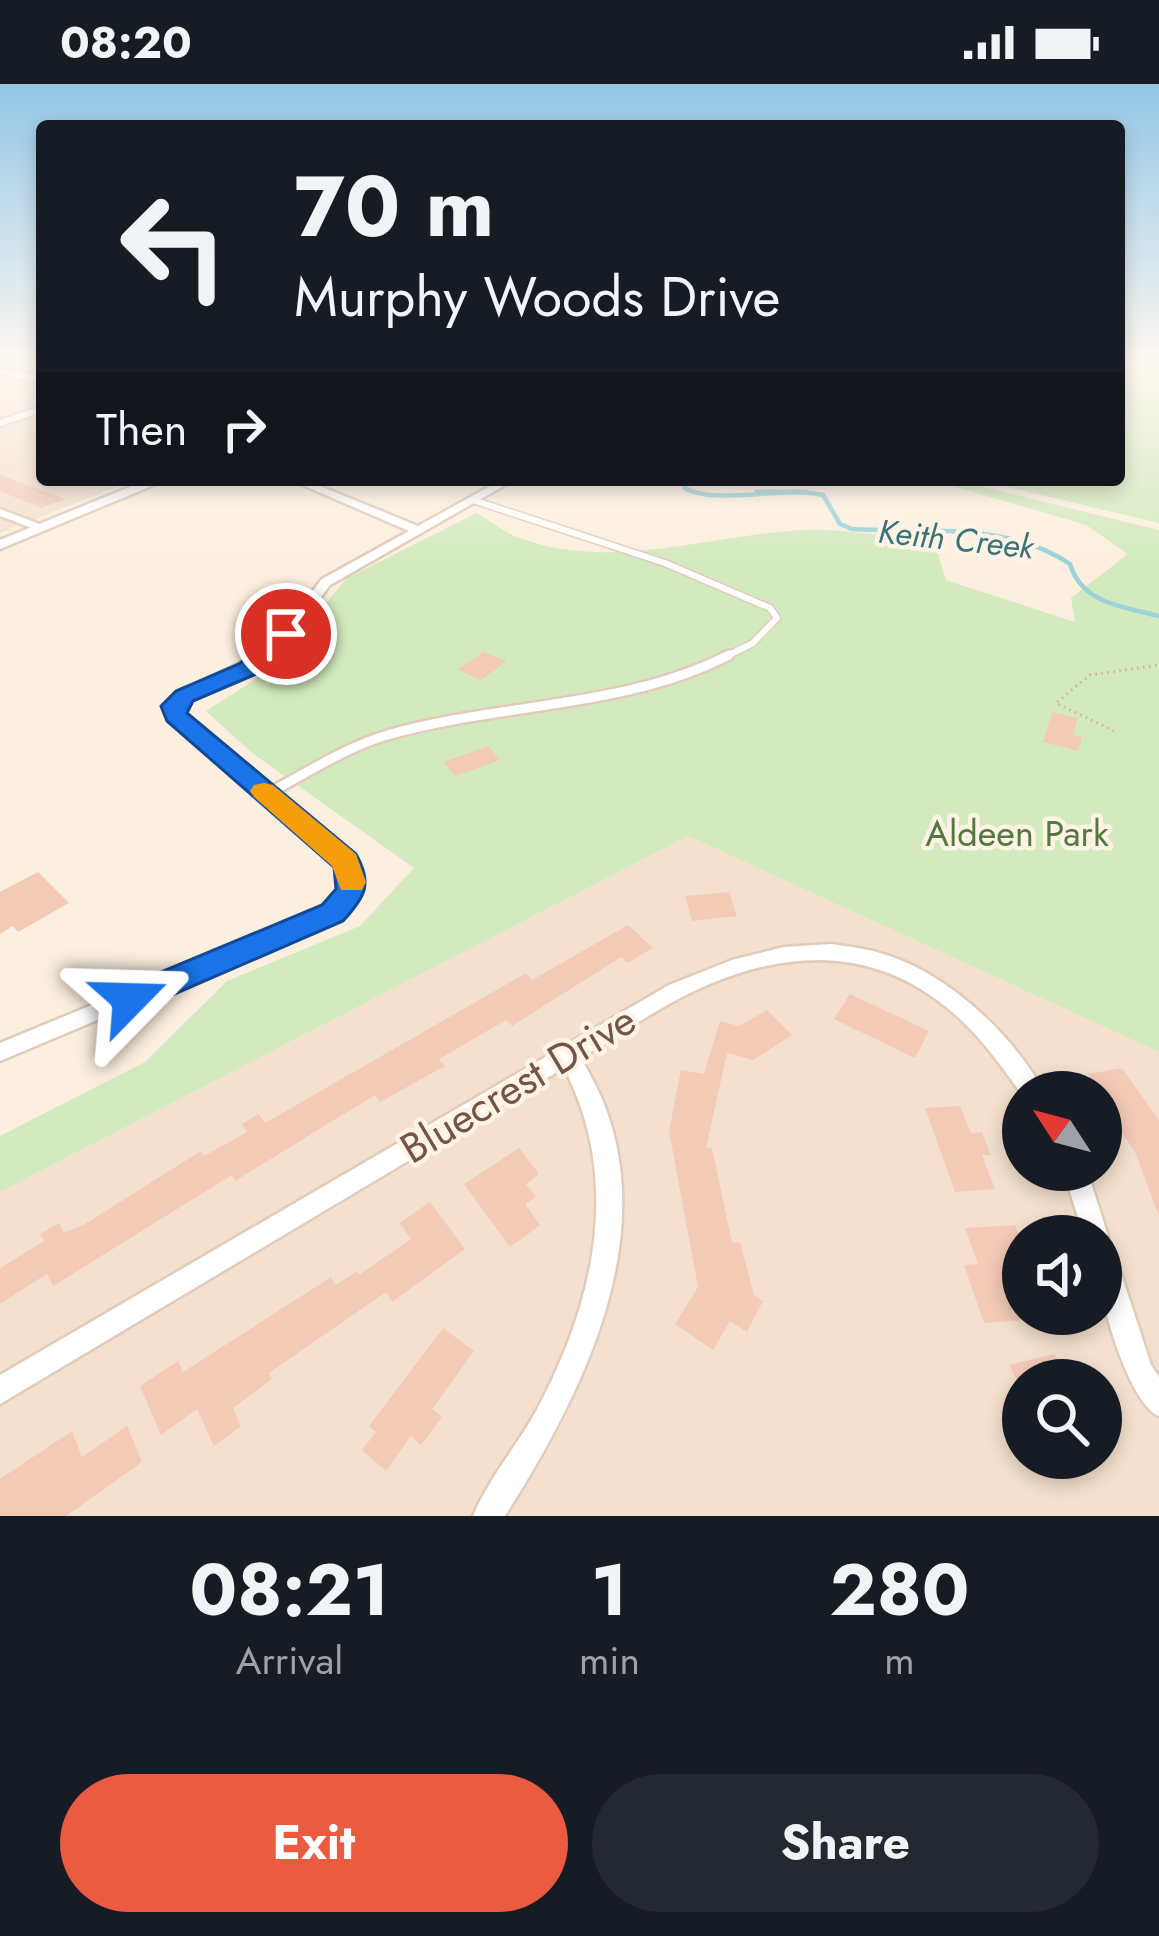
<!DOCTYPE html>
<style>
:root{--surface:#171b24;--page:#242831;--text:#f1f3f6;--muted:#9ea1a6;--accent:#ea5b41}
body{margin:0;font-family:Jost,sans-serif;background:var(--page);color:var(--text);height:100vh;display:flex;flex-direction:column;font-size:45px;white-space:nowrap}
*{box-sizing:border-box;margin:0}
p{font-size:39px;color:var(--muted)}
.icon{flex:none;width:66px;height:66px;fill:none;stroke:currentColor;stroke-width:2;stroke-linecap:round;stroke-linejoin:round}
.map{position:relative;height:1432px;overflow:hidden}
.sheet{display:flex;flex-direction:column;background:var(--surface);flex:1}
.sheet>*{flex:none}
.guide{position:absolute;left:36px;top:36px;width:1089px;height:366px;border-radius:12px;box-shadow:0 6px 18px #0003;background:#171b24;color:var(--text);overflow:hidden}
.needle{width:78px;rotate:306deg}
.tools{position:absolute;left:1002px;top:987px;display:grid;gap:24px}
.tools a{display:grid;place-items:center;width:120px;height:120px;border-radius:50%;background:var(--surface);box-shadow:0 6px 18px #0003;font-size:60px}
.pin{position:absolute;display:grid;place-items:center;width:102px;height:102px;color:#fff;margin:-51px;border:6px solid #fff;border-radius:50%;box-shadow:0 3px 12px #0007}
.me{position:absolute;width:132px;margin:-66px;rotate:68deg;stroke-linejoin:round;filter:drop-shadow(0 0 9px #0008)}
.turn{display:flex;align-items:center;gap:42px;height:252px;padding:0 60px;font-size:54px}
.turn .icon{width:156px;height:156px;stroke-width:2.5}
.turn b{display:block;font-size:84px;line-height:102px}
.then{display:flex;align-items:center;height:114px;padding:0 60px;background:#0003;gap:24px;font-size:45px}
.eta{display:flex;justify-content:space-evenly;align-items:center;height:204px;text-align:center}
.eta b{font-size:72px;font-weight:700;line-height:84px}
.cta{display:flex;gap:24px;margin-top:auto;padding:24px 60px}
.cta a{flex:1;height:138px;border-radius:72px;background:var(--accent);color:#fff;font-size:48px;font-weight:700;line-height:138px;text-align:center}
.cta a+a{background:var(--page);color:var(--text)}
.status{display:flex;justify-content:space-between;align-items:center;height:84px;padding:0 60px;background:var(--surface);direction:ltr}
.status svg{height:33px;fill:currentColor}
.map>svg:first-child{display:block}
</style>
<div class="status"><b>08:20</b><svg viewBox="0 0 49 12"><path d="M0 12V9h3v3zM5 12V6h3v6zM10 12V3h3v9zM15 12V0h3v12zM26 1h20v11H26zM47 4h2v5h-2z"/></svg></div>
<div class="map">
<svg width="1159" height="1432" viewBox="0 0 1159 1432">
<rect width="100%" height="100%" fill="#fdefdf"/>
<path fill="#f4e0ce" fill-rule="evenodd" d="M0 276H42V396H134L0 449Z
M688 752 1159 968V1432H0V1108ZM1023 1008H1101V1086H1023ZM1023 1152H1101V1230H1023ZM1023 1296H1101V1374H1023Z"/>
<path fill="#d3eabe" d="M1119 276H1159V439L978 396H1119Z
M933 396H955L1159 446V968L688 752 0 1108V1052L145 978 227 897 360 842 414 784 252 669 206 627 271 585 347 494 477 429C490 437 504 448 517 453 609 489 710 450 804 446 846 444 892 454 934 458L946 496 1075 538 1071 514 1128 470 1086 441Z"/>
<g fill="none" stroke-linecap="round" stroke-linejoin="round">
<path stroke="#9ad3d8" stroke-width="3" d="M686 396 681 398 687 407
M756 407H807"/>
<path stroke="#9ad3d8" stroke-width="4.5" d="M685 404C715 422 783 401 823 411L840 440 852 445C924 449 1007 437 1070 480 1082 520 1124 523 1159 532"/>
</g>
<path fill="#f3cab6" d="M0 391 65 415 41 424 0 407Z
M483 568 507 577 481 596 458 586Z
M1052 628 1077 634 1073 651 1082 653 1078 667 1043 658Z
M488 662 500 676 455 692 444 678Z
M38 788 69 819 18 848 13 842 0 850V808Z
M729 808 737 832 692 837 685 812Z
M628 841 653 864 628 879 621 873 512 942 506 936 439 975 445 982 380 1018 375 1011 235 1097 232 1091 53 1202 47 1190 0 1220V1184L44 1157 40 1150 59 1139 64 1149 85 1140 201 1067 204 1072 247 1048 242 1040 259 1030 265 1039 526 889 532 896Z
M850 910 929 947 915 974 834 935Z
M767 926 792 951 753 976 727 969 706 1064H712L732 1159 740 1158 754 1211 763 1217 747 1248 730 1237 713 1266 675 1240 698 1203 669 1047 681 986 704 990 720 937 739 942Z
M1122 984 1159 1036V1132L1135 1068 1114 1037 1119 1036 1088 990Z
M960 1022 971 1049 982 1048 991 1071H982L995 1105 955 1108 925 1024Z
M519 1064 539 1090 526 1100 536 1113 525 1120 540 1141 510 1163 464 1100Z
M430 1118 465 1165 392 1218 386 1208 269 1289 272 1295 233 1324 241 1342 214 1362 197 1325 161 1351 140 1302 178 1277 183 1288 331 1193 336 1201 357 1187 359 1191 411 1155 400 1139Z
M1015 1141 1023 1161V1236L984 1239 964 1181 978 1180 965 1144Z
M443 1244 474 1267 432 1325 442 1333 421 1361 411 1352 386 1387 362 1366 376 1348 369 1342Z
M1055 1270 1069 1296H1017L1009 1281Z
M127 1342 142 1378 66 1432H0V1395L72 1347 82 1373Z"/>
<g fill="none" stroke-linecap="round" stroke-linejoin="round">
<g stroke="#e1cbbb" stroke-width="9">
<path id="service-far1" d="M473 416 665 479 770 524 777 534 753 559 723 574"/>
</g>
<g stroke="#e1cbbb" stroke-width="14">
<path id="service" d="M267 710C307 689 347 662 391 650 501 619 626 624 729 571"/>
</g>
<g stroke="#e1cbbb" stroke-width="5">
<path id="minor" d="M0 284 42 293V299L0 290Z
M42 322V328L0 342V336Z
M291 396H305L418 442 501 396H514L330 501 276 572 189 615 181 624 183 630 351 774C369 803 359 810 340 834L0 977V959L326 824C338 811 349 800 339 782L171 635 166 623 179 609 266 566 322 495 409 447Z
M0 425 45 442 47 444 37 446 0 432Z
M832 860C848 863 864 864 880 869 945 887 1012 949 1044 1008H1023V1012C1001 982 980 951 951 927 869 857 776 866 684 912 649 930 615 953 581 974 588 987 596 1001 602 1015 661 1156 580 1314 505 1432H473C488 1396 516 1363 535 1329 594 1220 623 1098 564 984L0 1320V1291L669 901 732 876 784 863Z
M1063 1086H1087L1108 1152 1106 1158 1110 1159 1114 1168 1151 1281 1159 1293V1332C1132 1321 1108 1240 1102 1211 1098 1192 1101 1171 1101 1152H1084Z"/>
</g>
<g stroke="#e1cbbb" stroke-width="5">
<path id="tertiary" d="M147 396H166L0 465V456Z"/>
</g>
<path stroke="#d7ae9a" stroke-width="3" stroke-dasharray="1.5 4.5" stroke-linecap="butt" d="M1119 328 1131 330
M1114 647 1056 619 1090 591 1159 581"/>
<use href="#service-far1" stroke="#fff" stroke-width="6"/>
<use href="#service" stroke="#fff" stroke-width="9"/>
<use href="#minor" fill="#fff" fill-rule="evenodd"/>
<use href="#tertiary" fill="#fff" fill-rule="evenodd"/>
</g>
<linearGradient id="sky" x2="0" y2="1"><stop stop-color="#93c6e7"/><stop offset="0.58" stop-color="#fef8f1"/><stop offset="1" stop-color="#fef8f1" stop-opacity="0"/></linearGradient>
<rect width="1159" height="477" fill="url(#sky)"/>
<path fill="#1a73e8" stroke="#114b97" stroke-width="3" d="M286 544 298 550 279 574 256 590 193 617 187 629 356 770C373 800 365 813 343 837L142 924 130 928 118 924 113 915 118 906 322 821 336 805 334 783 167 637 161 622 176 607 239 580Z"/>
<path fill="#f59e0b" d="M264 699 273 701 356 770 366 798 362 806H341L332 782 254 713 250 707 254 701Z"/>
<g text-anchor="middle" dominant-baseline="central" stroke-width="9" stroke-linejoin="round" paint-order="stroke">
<g font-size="33" font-style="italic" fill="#3a737a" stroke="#fff3e6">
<text transform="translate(956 455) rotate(6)">Keith Creek</text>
</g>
<g font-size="36" fill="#54793f" stroke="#fff3e6">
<text x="1017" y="749">Aldeen Park</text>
</g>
<g font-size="42" fill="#735447" stroke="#fff3e6">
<text transform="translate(518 1000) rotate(-31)">Bluecrest Drive</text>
</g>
</g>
</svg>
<div class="tools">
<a><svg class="needle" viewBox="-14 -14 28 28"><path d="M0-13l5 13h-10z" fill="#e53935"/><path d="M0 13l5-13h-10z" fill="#9ea1a6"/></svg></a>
<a><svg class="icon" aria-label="sound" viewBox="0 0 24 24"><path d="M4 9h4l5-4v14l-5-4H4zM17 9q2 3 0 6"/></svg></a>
<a><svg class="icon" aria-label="search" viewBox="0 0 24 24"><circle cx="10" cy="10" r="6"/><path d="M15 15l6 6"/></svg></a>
</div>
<div class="pin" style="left:286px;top:550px;background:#d93025"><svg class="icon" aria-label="arrive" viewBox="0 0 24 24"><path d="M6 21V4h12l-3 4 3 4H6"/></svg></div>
<svg class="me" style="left:130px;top:915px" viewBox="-20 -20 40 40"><path d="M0-17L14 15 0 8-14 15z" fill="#1a73e8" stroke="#fff" stroke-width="4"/></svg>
<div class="guide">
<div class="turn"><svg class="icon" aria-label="left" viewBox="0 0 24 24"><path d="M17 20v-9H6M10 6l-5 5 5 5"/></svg><div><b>70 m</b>Murphy Woods Drive</div></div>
<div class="then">Then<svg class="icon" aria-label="right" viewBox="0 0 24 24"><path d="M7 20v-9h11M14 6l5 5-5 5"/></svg></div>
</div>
</div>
<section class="sheet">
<div class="eta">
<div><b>08:21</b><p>Arrival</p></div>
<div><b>1</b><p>min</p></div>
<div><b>280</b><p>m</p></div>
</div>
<div class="cta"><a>Exit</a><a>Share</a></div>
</section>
